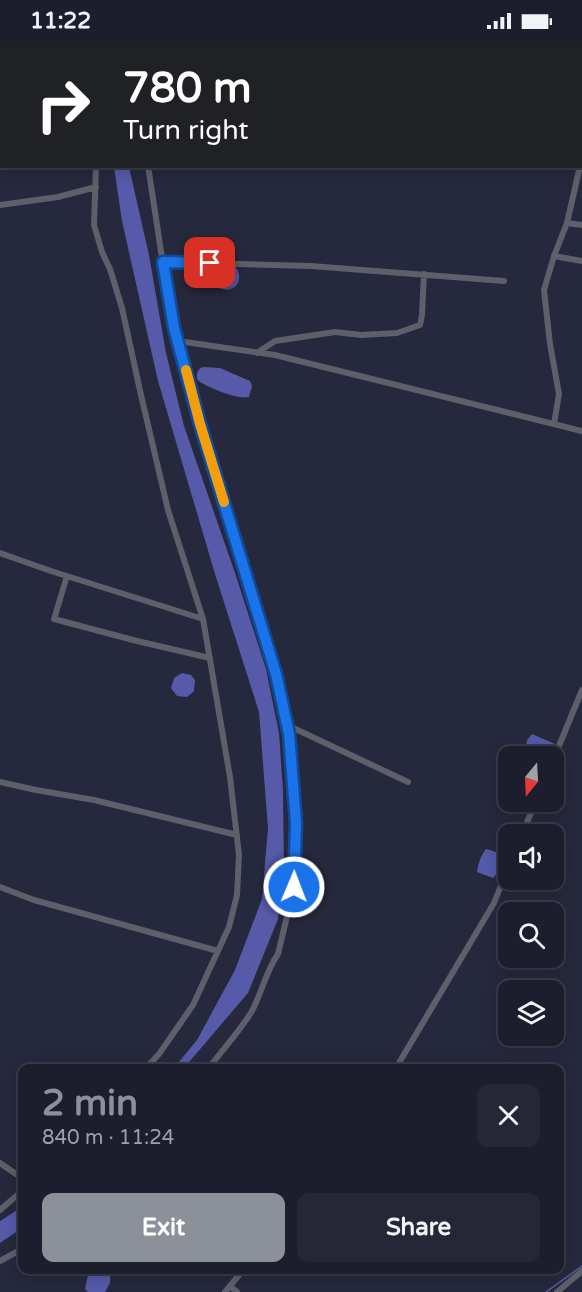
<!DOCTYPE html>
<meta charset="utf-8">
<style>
:root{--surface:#1c1e2e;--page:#252736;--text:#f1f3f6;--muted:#a0a2aa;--line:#3a3c4a;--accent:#8c9099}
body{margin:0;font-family:"Varela Round",sans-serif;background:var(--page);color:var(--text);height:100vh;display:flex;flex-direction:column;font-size:22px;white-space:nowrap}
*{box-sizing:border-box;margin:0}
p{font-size:20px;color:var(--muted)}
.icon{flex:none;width:33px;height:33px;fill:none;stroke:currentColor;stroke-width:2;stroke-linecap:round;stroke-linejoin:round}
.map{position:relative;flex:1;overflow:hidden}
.sheet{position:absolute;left:18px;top:1022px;width:546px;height:210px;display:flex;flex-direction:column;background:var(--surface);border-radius:12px;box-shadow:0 3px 15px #0003,0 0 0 2px var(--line)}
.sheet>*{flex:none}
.hud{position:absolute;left:0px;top:0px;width:582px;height:126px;box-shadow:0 3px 15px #0003,0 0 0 2px var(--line);background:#202124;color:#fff;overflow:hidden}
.needle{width:39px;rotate:198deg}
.fabs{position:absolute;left:498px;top:704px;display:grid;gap:12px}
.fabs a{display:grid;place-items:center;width:66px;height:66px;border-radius:12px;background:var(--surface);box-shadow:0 3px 15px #0003,0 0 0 2px var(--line);font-size:30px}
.pin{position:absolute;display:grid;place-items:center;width:51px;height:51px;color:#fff;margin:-26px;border-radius:12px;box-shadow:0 3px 9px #0006}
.me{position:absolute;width:66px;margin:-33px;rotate:1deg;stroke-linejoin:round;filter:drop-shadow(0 0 4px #0008)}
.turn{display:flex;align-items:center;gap:21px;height:126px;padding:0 24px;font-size:27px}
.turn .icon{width:78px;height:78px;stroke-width:2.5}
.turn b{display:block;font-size:42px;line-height:51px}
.round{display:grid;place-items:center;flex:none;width:63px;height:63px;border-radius:12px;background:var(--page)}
.headline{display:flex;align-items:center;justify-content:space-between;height:102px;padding:0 24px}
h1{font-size:36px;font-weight:700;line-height:45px;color:var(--accent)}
.primary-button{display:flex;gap:12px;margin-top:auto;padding:12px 24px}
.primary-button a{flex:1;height:69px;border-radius:12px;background:var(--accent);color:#fff;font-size:24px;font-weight:700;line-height:69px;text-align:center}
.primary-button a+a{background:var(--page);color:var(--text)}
.status{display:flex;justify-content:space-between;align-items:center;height:42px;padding:0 30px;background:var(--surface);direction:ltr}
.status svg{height:16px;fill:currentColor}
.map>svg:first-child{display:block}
</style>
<div class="status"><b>11:22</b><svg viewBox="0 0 49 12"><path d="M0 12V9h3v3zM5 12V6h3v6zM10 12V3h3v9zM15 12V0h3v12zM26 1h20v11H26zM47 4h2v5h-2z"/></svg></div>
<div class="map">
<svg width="582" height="1250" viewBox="0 0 582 1250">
<rect width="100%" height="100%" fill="#26283d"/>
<path fill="#565aa8" d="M114 125H129L149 213 166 311 184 384 234 528 266 627 279 691 283 748 284 832 278 877 248 951 184 1026H174L197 998 235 928 262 857 268 786 259 670 215 532 158 339 122 179Z
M235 224C246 239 233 254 217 245 214 234 215 232 222 225Z
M204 325 220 326 250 339 252 344 249 355C238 358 210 346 200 340L197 337V331L200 326Z
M182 631 191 633 195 638 194 649 187 655 177 654 171 646 174 636Z
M532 692 555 702 554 708 550 714H524L527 698Z
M486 807C508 812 506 821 493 836L477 830C478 822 481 813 486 807Z
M22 1165V1186L0 1201V1179Z
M92 1227H104L110 1233V1241L105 1250H88L85 1247 88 1233Z"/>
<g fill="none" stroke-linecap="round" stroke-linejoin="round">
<path stroke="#565aa8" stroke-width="1.5" d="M546 1250 582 1224"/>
<path stroke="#5d5f6a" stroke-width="6" d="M88 0V2
M129 0V2
M96 124 94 183 102 210 110 227 122 266 141 353 168 468 203 577 230 735 239 813 237 853 229 885 193 963 159 1012 146 1026
M148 124 166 242 178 299 275 313 582 389
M580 124 567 181 582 183
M0 163 58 155 96 145
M554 214 567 181
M163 220 311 224 504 239
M178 299 200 382 276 632 289 692 296 781 294 845 278 912C266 929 262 950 252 969 240 989 223 1007 209 1026
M257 311 275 299 335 290 361 293 397 291 420 283 422 273 424 232
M554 382 559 352 550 302 544 248 554 214 582 219
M0 511 51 529 203 577
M67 534 54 577 137 599 210 616
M287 683 408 740
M554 716 582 648
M0 740 36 748 94 758 237 793
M522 792 536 759
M0 845 34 858 218 909
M396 1026 494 861 508 826
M0 1121 22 1136
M0 1168 22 1149
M0 1219 22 1207
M230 1244 237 1250
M225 1250 244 1227
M557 1250 582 1229"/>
</g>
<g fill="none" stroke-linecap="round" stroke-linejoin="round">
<g stroke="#114b97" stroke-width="15">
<path id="route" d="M210 221 163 220 174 286 200 382 276 632 289 692 296 781 294 845"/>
</g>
<use href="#route" stroke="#1a73e8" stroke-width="10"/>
<path stroke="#f59e0b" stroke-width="10" d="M186 328 200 382 224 460"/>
</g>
</svg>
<div class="fabs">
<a><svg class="needle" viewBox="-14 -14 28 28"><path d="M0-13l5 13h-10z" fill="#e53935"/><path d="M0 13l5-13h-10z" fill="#a0a2aa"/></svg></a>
<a><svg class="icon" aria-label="sound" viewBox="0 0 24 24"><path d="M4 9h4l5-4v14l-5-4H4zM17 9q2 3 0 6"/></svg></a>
<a><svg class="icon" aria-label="search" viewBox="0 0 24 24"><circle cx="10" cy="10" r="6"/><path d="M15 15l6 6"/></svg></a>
<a><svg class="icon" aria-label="layers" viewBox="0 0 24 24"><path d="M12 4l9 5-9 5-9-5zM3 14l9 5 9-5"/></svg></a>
</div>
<div class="pin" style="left:210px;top:221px;background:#d93025"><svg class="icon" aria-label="arrive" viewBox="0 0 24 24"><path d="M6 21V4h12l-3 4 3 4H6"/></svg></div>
<svg class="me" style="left:294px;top:845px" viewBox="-20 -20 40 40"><circle r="17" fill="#1a73e8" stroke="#fff" stroke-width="3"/><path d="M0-11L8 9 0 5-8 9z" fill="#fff"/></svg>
<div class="hud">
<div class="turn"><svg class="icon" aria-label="right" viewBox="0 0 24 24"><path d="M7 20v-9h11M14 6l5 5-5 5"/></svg><div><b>780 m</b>Turn right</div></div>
</div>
<section class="sheet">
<div class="headline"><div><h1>2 min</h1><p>840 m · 11:24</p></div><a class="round"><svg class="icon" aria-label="close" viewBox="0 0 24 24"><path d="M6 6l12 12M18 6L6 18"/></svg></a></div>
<div class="primary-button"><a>Exit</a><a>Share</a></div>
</section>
</div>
